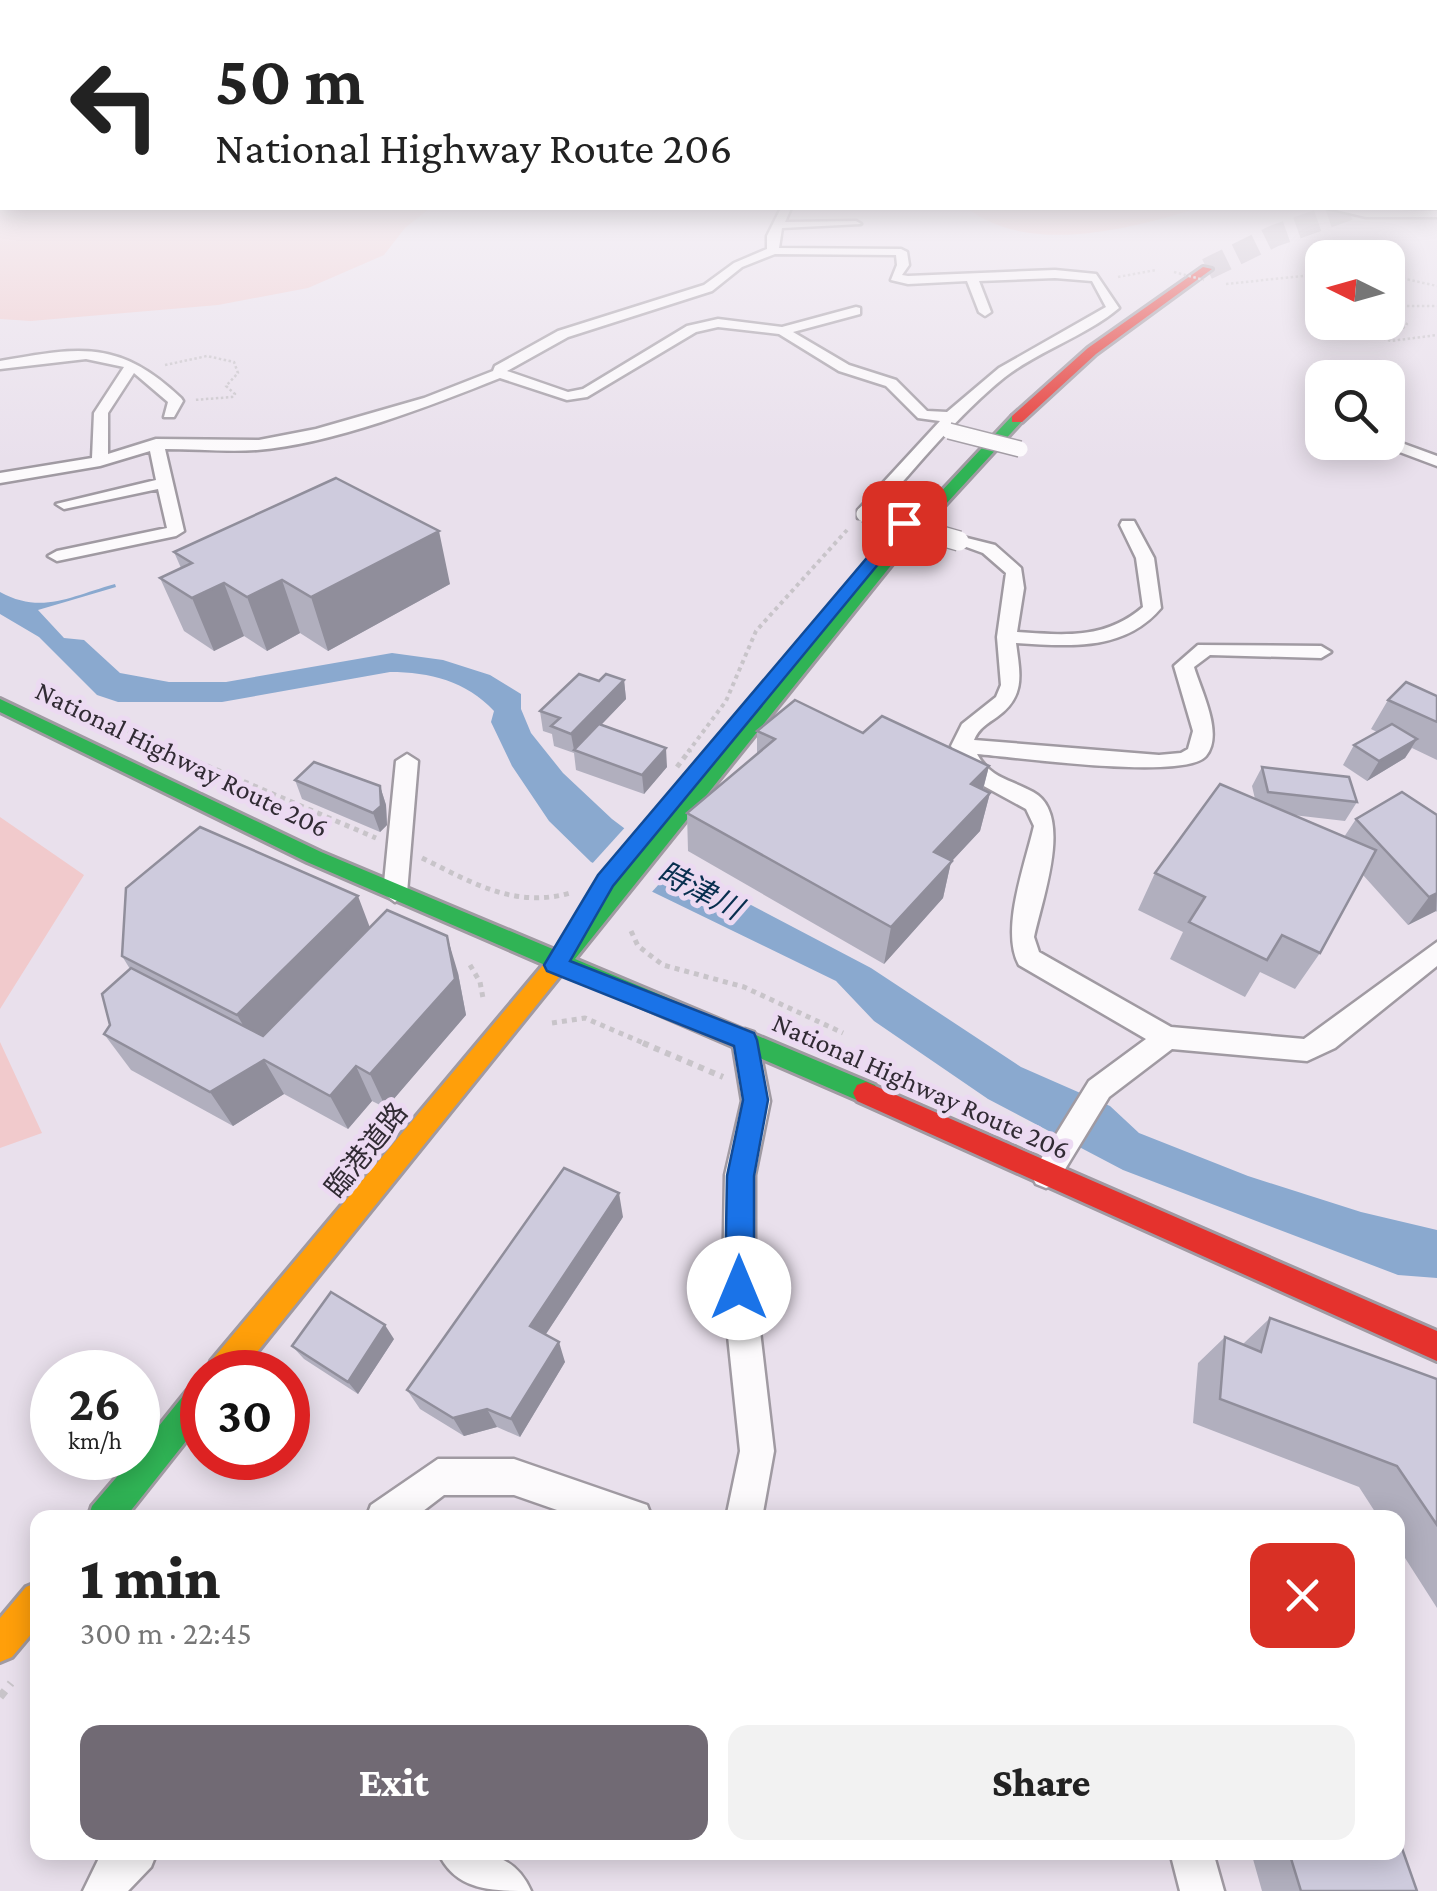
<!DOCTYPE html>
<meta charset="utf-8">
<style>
:root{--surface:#fff;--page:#f2f2f2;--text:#222;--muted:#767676;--accent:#716a74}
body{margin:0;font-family:"Crimson Pro","Noto Sans JP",serif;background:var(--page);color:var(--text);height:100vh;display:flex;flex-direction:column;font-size:38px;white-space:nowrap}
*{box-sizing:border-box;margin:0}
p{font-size:32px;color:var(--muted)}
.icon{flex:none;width:55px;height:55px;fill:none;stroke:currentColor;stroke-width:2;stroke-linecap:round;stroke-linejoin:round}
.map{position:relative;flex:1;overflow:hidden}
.details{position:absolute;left:30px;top:1510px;width:1375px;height:350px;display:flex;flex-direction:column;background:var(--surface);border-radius:20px;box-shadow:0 5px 25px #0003}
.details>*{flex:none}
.banner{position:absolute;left:0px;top:0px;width:1438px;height:210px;box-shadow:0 5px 25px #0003;background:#fff;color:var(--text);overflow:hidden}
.needle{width:65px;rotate:275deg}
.controls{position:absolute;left:1305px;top:240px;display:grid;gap:20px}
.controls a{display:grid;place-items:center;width:100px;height:100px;border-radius:20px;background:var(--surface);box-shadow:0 5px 25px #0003;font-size:50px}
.speed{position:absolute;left:30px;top:1350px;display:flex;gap:20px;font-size:50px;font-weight:700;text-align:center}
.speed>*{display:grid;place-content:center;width:130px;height:130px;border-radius:50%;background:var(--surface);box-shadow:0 5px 25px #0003;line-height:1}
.speed small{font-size:25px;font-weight:400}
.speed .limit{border:15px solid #d22;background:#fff;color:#111}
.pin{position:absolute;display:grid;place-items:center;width:85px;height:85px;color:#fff;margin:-42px;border-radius:20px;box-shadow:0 5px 15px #0006}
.me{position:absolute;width:110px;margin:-55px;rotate:0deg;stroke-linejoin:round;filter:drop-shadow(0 0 8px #0008)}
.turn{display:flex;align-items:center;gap:35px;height:210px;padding:0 50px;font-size:45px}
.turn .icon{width:130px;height:130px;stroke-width:2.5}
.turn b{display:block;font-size:70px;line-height:85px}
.round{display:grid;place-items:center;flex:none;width:105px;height:105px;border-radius:20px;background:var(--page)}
.headline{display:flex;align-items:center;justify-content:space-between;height:170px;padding:0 50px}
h1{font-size:60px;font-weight:800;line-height:75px}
.action{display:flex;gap:20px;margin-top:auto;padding:20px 50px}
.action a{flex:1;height:115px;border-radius:20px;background:var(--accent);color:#fff;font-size:40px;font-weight:800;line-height:115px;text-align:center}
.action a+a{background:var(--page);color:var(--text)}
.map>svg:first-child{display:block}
</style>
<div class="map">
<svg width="1437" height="1891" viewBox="0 0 1437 1891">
<rect width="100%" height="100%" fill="#e9e0ec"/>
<path fill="#f1cacc" d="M0 197 2 208H430L405 228 384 255 308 288 218 305 31 321 0 319Z
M967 208H1198C1130 229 1029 256 967 208Z
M0 817 84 875 0 1009Z
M0 1042 42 1133 0 1148Z"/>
<path fill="#8aa9cf" d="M115 584 116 587 38 610 64 638 84 640 120 673 169 682H226L392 653 443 660 490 675 521 694V709L531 733 563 773 612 819 669 862 871 968 1021 1067 1110 1106 1139 1133 1248 1176 1361 1212 1437 1230V1278L1398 1275 1123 1170 988 1099 874 1021 836 981 591 862 549 821 512 766 491 722 494 711C466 681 430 672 390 672L222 702H118L97 695 39 637 0 614V592C42 615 71 596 115 584Z"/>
<path fill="#e9e0ec" d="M629 823 679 862 650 894 590 866Z"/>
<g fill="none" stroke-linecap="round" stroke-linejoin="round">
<path stroke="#c4bcc7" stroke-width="22" stroke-dasharray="22 11" stroke-linecap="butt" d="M1207 269 1274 236 1353 208"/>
<g stroke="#a09aa2" stroke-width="5">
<path id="street" d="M781 208H791L785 222 856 221 861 224 782 228 779 248 901 249 907 252 909 265 902 275 908 276 1055 270 1096 274 1119 308C1086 336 1040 350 1005 377 954 418 915 470 870 518H858V510L940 421 918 418 886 386 839 371 779 334 718 327 696 332 587 397 567 400 500 378C430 406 332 444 257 450 227 452 195 449 165 449L184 531 176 536 57 561 48 556 57 551 167 528 158 489 64 509 56 504 156 480 150 451 100 466 0 483V473L92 458 94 413 124 367 86 359 0 369V361C79 347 119 339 181 398L183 401 174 417H164L168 402 134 373 108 413V454L156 439 259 440 316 429 424 398 493 371 495 366 558 331 704 285 734 263 767 249V236ZM775 254 896 255 897 265 891 280 908 284 967 281 979 312 985 316 991 312 979 281 1055 278 1092 281 1106 307 999 368 947 412 927 411 896 380 849 365 793 332 860 314V308L856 307 782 327 718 319 687 326 583 389 568 392 507 371 568 337 712 291 742 267Z
M1328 208 1437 211V217H1366Z
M1388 438 1437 456V466L1381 445 1379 442H1388Z
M1122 521H1134L1154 558 1161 608C1124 652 1069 646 1016 643 1020 674 1026 696 997 717 987 724 979 728 974 740L1159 755 1181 753 1188 749 1193 731 1174 666 1198 645 1321 646 1331 652 1321 658 1210 655 1194 667C1201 691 1224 734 1206 756 1185 781 1015 757 977 754 991 779 1010 779 1033 792 1074 814 1042 899 1034 937L1039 952 1171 1027 1304 1039 1437 942V966L1335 1048 1307 1061 1172 1049 1109 1097 1056 1184 1046 1188 1036 1184 1031 1175 1089 1081 1146 1039 1019 965C1000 930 1025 865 1034 826L1026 809 971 779 951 746 962 724 996 697 1001 685 997 637 1006 573 983 553 950 541 959 536 995 545 1021 568 1024 588 1017 632C1064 635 1105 640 1143 607L1136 558 1120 525Z
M407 754 418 761 407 893 395 902 383 893 396 761Z
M745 1029 754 1032 758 1040 770 1101 755 1175V1288L774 1451 762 1518H726L740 1451 723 1288 725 1175 742 1101 732 1040 736 1032Z
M438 1459H514L647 1505 652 1518H580L514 1495H444L414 1518H366L371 1505Z
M102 1852H157L151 1867 128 1891H83Z
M438 1852C477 1852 513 1849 531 1891 492 1891 455 1891 438 1852Z
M1170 1852H1213L1224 1891H1180Z"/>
</g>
<g stroke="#a09aa2" stroke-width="6">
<path id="fast" d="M1012 416 1024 419 901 553 575 959 875 1085 879 1093 875 1101 866 1104 561 972 548 971 545 965 307 862 0 712V699L321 852 555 950 890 546Z
M202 1382V1421L125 1518H88L92 1506 133 1458H138V1452L191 1386Z"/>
</g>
<g stroke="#a09aa2" stroke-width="6">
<path id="slow" d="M556 956 564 959 567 965 564 971 241 1372H207L211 1361 548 959Z
M38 1582V1626L12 1657 0 1662V1618L26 1587Z"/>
</g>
<g stroke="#a09aa2" stroke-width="6">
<path id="jam" d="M1203 267 1212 269 1096 354 1022 422H1012V416L1088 348Z
M866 1082 1437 1331V1361L857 1101 853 1093 857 1085Z"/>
</g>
<path stroke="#c8c4c9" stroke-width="2.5" stroke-dasharray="2.5 2.5" stroke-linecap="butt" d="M1388 275 1437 286
M1118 277 1156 270
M1226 284 1322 274
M1388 312 1404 306H1437
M1388 314 1407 324 1398 333 1378 337 1391 341 1437 335
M165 365 207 356 234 362 238 373 226 386 235 394 232 397 194 400"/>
<path stroke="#c8c4c9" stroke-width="4" stroke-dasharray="4 4" stroke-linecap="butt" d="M106 722 176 752
M688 752 726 701 756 631 847 530"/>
<path stroke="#c8c4c9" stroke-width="5" stroke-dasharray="5 5" stroke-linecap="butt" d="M170 750 376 838
M677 767 690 750
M422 858C471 882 514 909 570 893
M631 931 638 946 663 965 744 987 843 1033
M470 965 480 982 483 998
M552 1023 585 1018 648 1045"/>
<path stroke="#c8c4c9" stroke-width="6" stroke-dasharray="6 6" stroke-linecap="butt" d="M643 1043 723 1077"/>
<path stroke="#c8c4c9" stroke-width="8" stroke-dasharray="8 8" stroke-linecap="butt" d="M0 1697 11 1683"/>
<use href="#street" fill="#fcfafc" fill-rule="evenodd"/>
<use href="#fast" fill="#30b455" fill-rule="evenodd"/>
<use href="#slow" fill="#ff9f0a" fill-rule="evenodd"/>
<use href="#jam" fill="#e5322d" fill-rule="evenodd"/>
<g stroke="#a09aa2" stroke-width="18" stroke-linecap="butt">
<path id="street-bridge-far1" d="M949 431 1020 449
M864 514 891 522"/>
</g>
<g stroke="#a09aa2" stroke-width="22" stroke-linecap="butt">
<path id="street-bridge" d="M882 519 959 541"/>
</g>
<path stroke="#c8c4c9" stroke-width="2.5" stroke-dasharray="2.5 2.5" stroke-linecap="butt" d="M1174 272 1204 280"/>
<use href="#street-bridge-far1" stroke="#fcfafc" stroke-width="15"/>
<use href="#street-bridge" stroke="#fcfafc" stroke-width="19"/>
</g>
<path fill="#b1afbe" d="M174 552 450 584 328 651 300 633 267 651 244 636 214 651 184 631 160 578 181 568Z
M624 680 626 699 602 724 667 767 644 794 576 770 574 753 554 746 552 734 543 731 540 711 599 681Z
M1437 696V760L1412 748 1405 758 1367 781 1343 765 1354 745 1377 732 1371 729 1388 700Z
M757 731 863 733 989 766 983 790 990 793 980 831 951 862 943 898 884 964 688 851 687 813 757 755Z
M1262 767 1357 802 1345 821 1293 815 1344 837 1356 819 1437 815V912L1436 911 1408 925 1363 875 1320 953 1295 989 1260 972 1245 997 1170 959 1183 932 1138 910 1155 873 1255 799 1252 786Z
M295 780 380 786 386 805 387 825 380 832 302 799Z
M370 927 458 973 466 1015 386 1108 372 1101 348 1129 284 1094 233 1126 131 1070 104 1034 110 1025 130 969 122 956Z
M623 1217 546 1334 565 1362 520 1437 497 1427 464 1436 420 1409 407 1390Z
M1270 1318 1437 1379V1608L1398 1547V1518H1379L1359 1487 1193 1423 1198 1363 1225 1337 1243 1344Z
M394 1339 358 1394 304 1359 292 1346Z
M1251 1852H1398L1417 1891H1262Z"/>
<path fill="#908e9b" d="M439 531 450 584 328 651 311 597Z
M282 580 300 633 267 651 247 597Z
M224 583 244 636 214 651 192 598Z
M624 680 626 699 576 751 574 750 571 734Z
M1417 739 1405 758 1367 781 1379 761Z
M666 748 667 767 644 794 642 775Z
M989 766 979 804 990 793 980 831 951 862 943 898 884 964 891 927 971 784Z
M380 786 386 805 387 825 380 832 373 813Z
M1437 893 1436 911 1408 925 1429 897Z
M358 896 372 933 258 1050 237 1015Z
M447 936 458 973 466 1015 386 1108 370 1074Z
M264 1060 284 1094 233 1126 210 1092Z
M356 1066 372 1101 348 1129 330 1096Z
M619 1193 623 1217 538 1346 530 1326Z
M385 1325 394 1339 358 1394 348 1382Z
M559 1342 565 1362 520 1437 511 1419Z
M487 1409 497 1427 464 1436 453 1418Z"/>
<path fill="#cecbdd" stroke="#908e9b" stroke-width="2.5" d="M336 478 439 531 311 597 282 580 247 597 224 583 192 598 160 578 192 563 174 552Z
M579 674 599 681 606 674 624 680 571 734 551 726 560 718 540 711Z
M1406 682 1437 696V722L1388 700Z
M795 700 863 733 882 716 989 766 971 784 990 793 934 852 952 861 891 927 687 813 775 739 757 731Z
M599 724 666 748 642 775 574 750Z
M1392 724 1417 739 1379 761 1354 745Z
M314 762 380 786 381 806 373 813 295 780Z
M1262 767 1349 777 1357 802 1268 792Z
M1220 784 1376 850 1320 953 1282 935 1267 960 1189 922 1205 897 1155 873Z
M1402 792 1437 815V893L1429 897 1356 819Z
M200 827 358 896 237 1015 122 956 126 888Z
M387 910 447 936 455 979 370 1074 356 1066 330 1096 264 1060 210 1092 104 1034 110 1025 102 994 131 968 263 1036Z
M564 1168 619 1193 530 1326 559 1342 511 1419 487 1409 453 1418 407 1390Z
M331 1292 385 1325 348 1382 292 1346Z
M1270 1318 1437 1379V1525L1397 1466 1220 1399 1225 1337 1261 1352Z
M1398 1837 1417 1891H1301L1289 1852H1398Z"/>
<linearGradient id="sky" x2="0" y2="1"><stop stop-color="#82b0de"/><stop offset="0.43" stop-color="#f5f1f6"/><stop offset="1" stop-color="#f5f1f6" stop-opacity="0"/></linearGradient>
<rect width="1437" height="461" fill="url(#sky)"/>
<path fill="#1a73e8" stroke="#114b97" stroke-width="2.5" d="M899 520 912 523 613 886 570 961 754 1033 757 1040 768 1100 754 1176V1288L749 1298 739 1302 729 1298 725 1288 727 1176 743 1100 734 1046 547 971 544 965 598 875Z"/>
<g text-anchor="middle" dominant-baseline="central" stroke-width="10" stroke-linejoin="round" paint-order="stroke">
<g font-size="28" fill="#312b34" stroke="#ecdaf2">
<text transform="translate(182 759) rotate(26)">National Highway Route 206</text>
<text transform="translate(921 1086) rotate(24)">National Highway Route 206</text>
<text transform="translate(366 1150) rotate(-51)">臨港道路</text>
</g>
<g font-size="30" font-style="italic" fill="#082f4f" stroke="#ecdaf2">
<text transform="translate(700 890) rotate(27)">時津川</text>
</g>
</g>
</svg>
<div class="controls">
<a><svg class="needle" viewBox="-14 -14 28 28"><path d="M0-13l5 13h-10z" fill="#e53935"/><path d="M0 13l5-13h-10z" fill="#767676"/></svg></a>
<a><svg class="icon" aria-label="search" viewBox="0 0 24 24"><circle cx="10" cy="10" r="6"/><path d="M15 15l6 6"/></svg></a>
</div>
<div class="speed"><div>26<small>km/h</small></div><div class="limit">30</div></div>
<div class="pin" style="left:904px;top:523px;background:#d93025"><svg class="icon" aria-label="arrive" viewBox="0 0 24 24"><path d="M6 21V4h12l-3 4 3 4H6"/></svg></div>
<svg class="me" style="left:739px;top:1288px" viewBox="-20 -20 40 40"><circle r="19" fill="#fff"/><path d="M0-13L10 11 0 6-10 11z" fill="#1a73e8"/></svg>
<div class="banner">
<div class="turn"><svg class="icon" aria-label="left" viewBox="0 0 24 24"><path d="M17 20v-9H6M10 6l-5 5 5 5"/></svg><div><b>50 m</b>National Highway Route 206</div></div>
</div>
<section class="details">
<div class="headline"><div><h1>1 min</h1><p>300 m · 22:45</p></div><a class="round" style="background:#d93025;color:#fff"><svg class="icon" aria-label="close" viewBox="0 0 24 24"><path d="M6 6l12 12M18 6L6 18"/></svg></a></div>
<div class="action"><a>Exit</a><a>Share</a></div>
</section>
</div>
